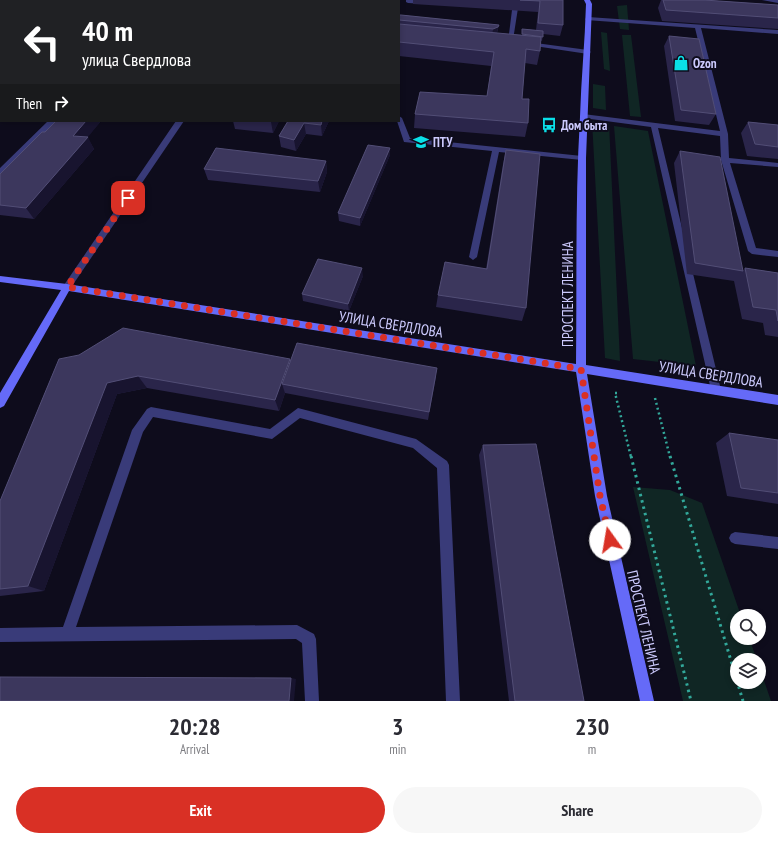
<!DOCTYPE html>
<meta charset="utf-8">
<style>
:root{--surface:#fff;--page:#f7f7f7;--text:#2b2b33;--muted:#7c7c81;--accent:#d93025}
body{margin:0;font-family:"PT Sans Narrow",sans-serif;background:var(--page);color:var(--text);height:100vh;display:flex;flex-direction:column;font-size:15px;white-space:nowrap}
*{box-sizing:border-box;margin:0}
p{font-size:13px;color:var(--muted)}
.icon{flex:none;width:22px;height:22px;fill:none;stroke:currentColor;stroke-width:2;stroke-linecap:round;stroke-linejoin:round}
.map{position:relative;height:701px;overflow:hidden}
.side{display:flex;flex-direction:column;background:var(--surface);flex:1}
.side>*{flex:none}
.hud{position:absolute;left:0px;top:0px;width:400px;height:122px;box-shadow:0 2px 6px #0003;background:#202124;color:#fff;overflow:hidden}
.tools{position:absolute;left:730px;top:609px;display:grid;gap:8px}
.tools a{display:grid;place-items:center;width:36px;height:36px;border-radius:50%;background:var(--surface);box-shadow:0 2px 6px #0003;font-size:20px}
.pin{position:absolute;display:grid;place-items:center;width:34px;height:34px;color:#fff;margin:-17px;border-radius:8px;box-shadow:0 2px 6px #0006}
.me{position:absolute;width:44px;margin:-22px;rotate:347deg;stroke-linejoin:round;filter:drop-shadow(0 0 3px #0008)}
.turn{display:flex;align-items:center;gap:14px;height:84px;padding:0 16px;font-size:18px}
.turn .icon{width:52px;height:52px;stroke-width:2.5}
.turn b{display:block;font-size:28px;line-height:34px}
.then{display:flex;align-items:center;height:38px;padding:0 16px;background:#0003;gap:8px;font-size:15px}
.eta{display:flex;justify-content:space-evenly;align-items:center;height:68px;text-align:center}
.eta b{font-size:24px;font-weight:700;line-height:28px}
.primary-button{display:flex;gap:8px;margin-top:auto;padding:8px 16px}
.primary-button a{flex:1;height:46px;border-radius:24px;background:var(--accent);color:#fff;font-size:16px;font-weight:700;line-height:46px;text-align:center}
.primary-button a+a{background:var(--page);color:var(--text)}
.map>svg:first-child{display:block}
</style>
<div class="map">
<svg width="778" height="701" viewBox="0 0 778 701">
<rect width="100%" height="100%" fill="#0e0c1c"/>
<path fill="#102624" d="M627 5 629 30 620 29 617 6Z
M601 32 607 33 610 71 604 69Z
M622 35H631L641 117 630 116Z
M593 84 605 86 606 110 593 108Z
M592 121 609 123 620 361 605 358Z
M614 126 648 131 696 366 633 359Z
M633 487 670 490 702 503 741 616H737V638H749L757 660H737V682H759V666L771 701H683Z"/>
<g fill="none" stroke-linecap="round" stroke-linejoin="round">
<path stroke="#32a89a" stroke-width="2.5" stroke-dasharray="2 3" stroke-linecap="butt" d="M617 393H615L631 457
M655 398 670 457"/>
<path stroke="#32a89a" stroke-width="3" stroke-dasharray="2.5 4" stroke-linecap="butt" d="M631 456 691 701
M670 456 743 701"/>
<path fill="#393b79" fill-rule="evenodd" d="M318 0H329L317 1Z
M335 0H368L369 1H336Z
M406 0H425L428 2 425 4 408 3 406 2Z
M505 6H515L518 8 513 40 588 50 591 52 588 54 508 42 512 10 503 9 502 8Z
M588 17 778 30V34L701 28 728 134 729 158 778 163V167L730 163 756 248 778 251V257L752 254 748 251 721 160 720 136 658 128 721 390 720 393 716 395 712 393 711 390 651 127 583 118 580 116 583 114 720 131 695 28 586 20 585 19Z
M399 116 402 118 410 138 582 156 586 158 582 160 499 152 477 257 473 260 469 257 492 151 404 142 397 121H399Z
M48 121H56L3 174H0V168Z
M151 407 270 429 298 408 416 439 447 461 449 465 460 701H446L437 468 413 448 300 418 272 439 153 417 143 432 76 627 297 625 314 634 316 639 319 701H305L302 643 296 639 0 642V628L63 627 132 430 147 409Z
M735 532 778 537V549L735 544 731 542 729 538 731 534Z"/>
<path fill="#393b79" fill-rule="evenodd" d="M258 0H264L257 1Z
M762 0H778V3Z
M176 121H184L70 289H64L62 287 64 285Z"/>
<path fill="#656af8" fill-rule="evenodd" d="M584 0H590L592 4 586 158V365L778 395V405L587 374 607 496 654 701H640L595 496 576 372 69 291 4 406 0 408V393L61 290 0 282V276L67 284 576 364C577 281 575 199 580 117 581 79 585 42 586 4Z"/>
</g>
<path fill="#2a254a" d="M347 0H387V1H366Z
M413 0H563V25L560 36 543 34 542 41 540 40V51L537 65 525 63 522 99 528 123 525 137 414 128 415 114 487 96 491 66 399 56V15L499 25 497 33 522 35V29L536 30 538 12 413 4Z
M661 0H704L778 5V29L662 21 658 8Z
M669 36 716 114 709 125 675 121 664 46Z
M56 121H101L87 137 94 149 34 219 0 215V174L45 132Z
M233 121H279L273 133 235 129Z
M288 121H329L322 136 306 134 296 151 281 147 279 136Z
M748 122 778 125V159L747 156 741 133Z
M390 148V155L360 226 339 221 338 213Z
M506 150 526 308 522 321 436 307 438 295 486 269 503 164Z
M680 151 743 271 745 268 778 273V337L765 335 763 323 742 319 734 281 687 274 674 163Z
M326 161 327 172 320 192 208 180 204 169Z
M363 276 349 311 303 301 302 294Z
M59 359 290 361 436 377 428 420 285 393 279 411 147 388 117 394 44 591 0 596V501Z
M729 433 778 440V504L727 496 716 443Z
M483 445 584 701H509L479 455Z"/>
<path fill="#18142f" d="M307 0H314V1H306Z
M499 25 496 35 492 37 493 29Z
M86 121H101L80 147 73 136Z
M271 121H279L273 133 271 122Z
M322 121H329L322 136 321 125Z
M304 123 306 134 296 151 294 140Z
M88 137 94 149 34 219 26 208Z
M390 148V155L360 226V218Z
M326 161 327 172 320 192 318 181Z
M362 268 363 276 349 311 348 304Z
M290 359 293 370 282 384 285 393 279 411 275 400Z
M138 376 147 388 117 394 44 591 28 586 107 383Z
M291 678 296 679 294 701H289Z"/>
<path fill="#3c375d" stroke="#524e76" d="M280 0H307L306 1H279Z
M520 0H563V25L538 23 540 1Z
M663 0H704L778 5V18L666 10Z
M399 15H401L499 25 498 27 493 29 399 20Z
M399 24 541 37 540 51 526 49 522 99H529L528 123 415 114 420 92 487 96 494 52 399 42Z
M522 29 543 31V37L522 34Z
M669 36 699 39 716 114 681 110Z
M56 121H86L73 136 88 137 26 208 0 205V174L42 132H45Z
M288 121H322L321 125 304 123 294 140 279 136Z
M748 122 778 125V147L755 144Z
M368 145 390 148 360 218 338 213Z
M216 148 326 161 318 181 204 169Z
M506 150 540 154 526 308 438 295 445 262 487 269Z
M680 151 720 157 743 271 695 263Z
M318 259 362 268 348 304 302 294Z
M745 268 778 273V321L776 310 753 307Z
M123 328 290 359 275 400 138 376 107 383 28 586 0 589V501L59 359 79 355Z
M297 343 437 368 429 412 282 384Z
M729 433 778 440V493L741 488Z
M536 444 584 701H515L483 445Z
M0 677 291 678 289 701H0Z"/>
<g fill="none" stroke-linecap="round" stroke-linejoin="round">
<path stroke="#d93025" stroke-width="7" stroke-dasharray="0 12.6" d="M128 198 67 287 581 369 600 496 610 540"/>
</g>
<defs>
<g id="shop-bare" transform="scale(1.2)"><path d="M-5-2.5h2.3a2.7 3.5 0 0 1 5.4 0H5L5.5 6h-11ZM-1.5-2.5h3a1.5 2.3 0 0 0-3 0Z" fill="#0adfe8" stroke="#0e0c1c" stroke-width="2.5" paint-order="stroke"/></g>
<g id="bus-bare" transform="scale(1.2)"><path d="M-5-6H5V4H4V6H2V4H-2V6H-4V4H-5ZM-3.5-4V0h7V-4ZM-3.5 1.2v1.5H-2V1.2ZM2 1.2v1.5H3.5V1.2Z" fill="#0adfe8" stroke="#0e0c1c" stroke-width="2.5" paint-order="stroke"/></g>
<g id="university-bare" transform="scale(1.2)"><path d="M0-5L7-2L0 1L-7-2ZM-4 1L0 2.5L4 1V4Q0 6-4 4Z" fill="#0adfe8" stroke="#0e0c1c" stroke-width="2.5" paint-order="stroke"/></g>
</defs>
<g fill-rule="evenodd">
<use href="#shop-bare" x="681" y="63"/>
<use href="#bus-bare" x="549" y="125"/>
<use href="#university-bare" x="421" y="142"/>
</g>
<g text-anchor="middle" dominant-baseline="central" stroke-width="4" stroke-linejoin="round" paint-order="stroke">
<g font-size="13" font-weight="bold" fill="#cccafd" stroke="#0e0c1c" text-anchor="start">
<text x="693" y="63">Ozon</text>
<text x="561" y="125">Дом быта</text>
<text x="433" y="142">ПТУ</text>
</g>
<g font-size="15" fill="#cccafd" stroke="#0e0c1c">
<text transform="translate(567 294) rotate(-90)">ПРОСПЕКТ ЛЕНИНА</text>
<text transform="translate(391 324) rotate(9)">УЛИЦА СВЕРДЛОВА</text>
<text transform="translate(711 374) rotate(9)">УЛИЦА СВЕРДЛОВА</text>
<text transform="translate(644 622) rotate(77)">ПРОСПЕКТ ЛЕНИНА</text>
</g>
</g>
</svg>
<div class="tools">
<a><svg class="icon" aria-label="search" viewBox="0 0 24 24"><circle cx="10" cy="10" r="6"/><path d="M15 15l6 6"/></svg></a>
<a><svg class="icon" aria-label="layers" viewBox="0 0 24 24"><path d="M12 4l9 5-9 5-9-5zM3 14l9 5 9-5"/></svg></a>
</div>
<div class="pin" style="left:128px;top:198px;background:#d93025"><svg class="icon" aria-label="arrive" viewBox="0 0 24 24"><path d="M6 21V4h12l-3 4 3 4H6"/></svg></div>
<svg class="me" style="left:610px;top:540px" viewBox="-20 -20 40 40"><circle r="19" fill="#fff"/><path d="M0-13L10 11 0 6-10 11z" fill="#d93025"/></svg>
<div class="hud">
<div class="turn"><svg class="icon" aria-label="left" viewBox="0 0 24 24"><path d="M17 20v-9H6M10 6l-5 5 5 5"/></svg><div><b>40 m</b>улица Свердлова</div></div>
<div class="then">Then<svg class="icon" aria-label="right" viewBox="0 0 24 24"><path d="M7 20v-9h11M14 6l5 5-5 5"/></svg></div>
</div>
</div>
<section class="side">
<div class="eta">
<div><b>20:28</b><p>Arrival</p></div>
<div><b>3</b><p>min</p></div>
<div><b>230</b><p>m</p></div>
</div>
<div class="primary-button"><a>Exit</a><a>Share</a></div>
</section>
